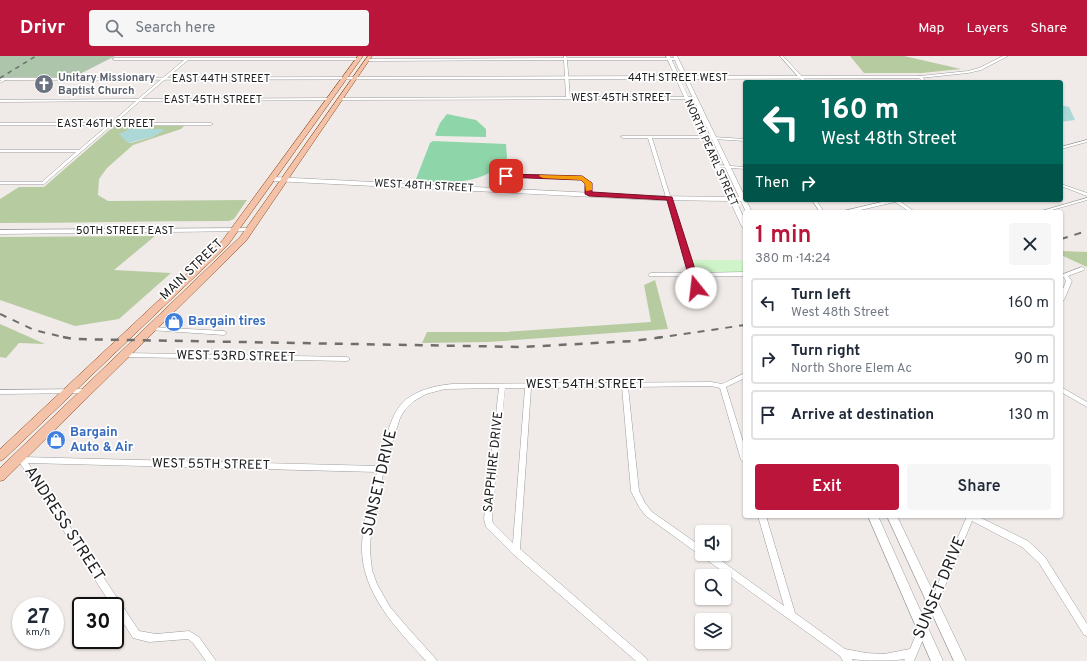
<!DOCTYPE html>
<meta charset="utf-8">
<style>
:root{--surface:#fff;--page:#f6f6f7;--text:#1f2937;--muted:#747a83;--line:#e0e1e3;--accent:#bb153c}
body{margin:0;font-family:Overpass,sans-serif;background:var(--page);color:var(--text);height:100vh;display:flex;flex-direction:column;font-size:15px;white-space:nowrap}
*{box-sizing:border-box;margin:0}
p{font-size:13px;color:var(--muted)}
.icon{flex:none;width:22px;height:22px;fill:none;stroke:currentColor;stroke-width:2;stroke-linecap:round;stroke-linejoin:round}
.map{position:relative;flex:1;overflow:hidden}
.panel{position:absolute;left:743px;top:154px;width:320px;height:308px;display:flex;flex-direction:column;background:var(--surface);border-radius:4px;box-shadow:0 1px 3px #0004}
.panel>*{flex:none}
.guide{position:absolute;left:743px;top:24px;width:320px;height:122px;border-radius:4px;box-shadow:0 1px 3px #0004;background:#00695c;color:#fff;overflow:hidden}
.buttons{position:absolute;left:695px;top:469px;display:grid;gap:8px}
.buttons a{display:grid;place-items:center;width:36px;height:36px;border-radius:4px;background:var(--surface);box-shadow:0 1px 3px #0004;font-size:20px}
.speed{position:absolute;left:12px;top:541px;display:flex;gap:8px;font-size:20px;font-weight:700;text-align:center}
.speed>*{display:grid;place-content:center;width:52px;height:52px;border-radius:50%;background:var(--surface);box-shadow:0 1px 3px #0004;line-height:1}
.speed small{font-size:10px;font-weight:400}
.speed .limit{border:2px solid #111;border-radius:6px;background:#fff;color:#111}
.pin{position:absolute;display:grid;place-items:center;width:34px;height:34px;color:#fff;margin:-17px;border-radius:8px;box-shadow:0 2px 6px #0006}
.me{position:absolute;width:44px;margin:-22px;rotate:344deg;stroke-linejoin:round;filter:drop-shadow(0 0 3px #0008)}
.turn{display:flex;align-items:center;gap:14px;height:84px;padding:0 12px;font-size:18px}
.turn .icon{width:52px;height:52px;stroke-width:2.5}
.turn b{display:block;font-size:28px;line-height:34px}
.then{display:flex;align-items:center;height:38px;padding:0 12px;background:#0003;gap:8px;font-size:15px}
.round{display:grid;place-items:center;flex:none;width:42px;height:42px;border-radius:4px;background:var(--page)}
.overview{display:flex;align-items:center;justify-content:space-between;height:68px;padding:0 12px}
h1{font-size:24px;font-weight:600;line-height:30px;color:var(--accent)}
.action{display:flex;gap:8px;margin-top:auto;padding:8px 12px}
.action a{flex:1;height:46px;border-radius:4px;background:var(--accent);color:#fff;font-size:16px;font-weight:600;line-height:46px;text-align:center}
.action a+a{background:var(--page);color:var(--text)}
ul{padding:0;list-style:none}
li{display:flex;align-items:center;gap:12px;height:50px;margin:0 8px 6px;padding:0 4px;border:2px solid var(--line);border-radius:4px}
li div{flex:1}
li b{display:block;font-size:15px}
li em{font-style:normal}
header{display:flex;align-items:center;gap:24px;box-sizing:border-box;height:56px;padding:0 20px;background:var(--accent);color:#fff}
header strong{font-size:19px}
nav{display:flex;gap:22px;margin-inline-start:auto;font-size:14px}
.search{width:280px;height:36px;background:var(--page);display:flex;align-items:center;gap:10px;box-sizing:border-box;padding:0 14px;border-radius:4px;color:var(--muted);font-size:15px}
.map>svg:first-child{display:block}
</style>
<header>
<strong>Drivr</strong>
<div class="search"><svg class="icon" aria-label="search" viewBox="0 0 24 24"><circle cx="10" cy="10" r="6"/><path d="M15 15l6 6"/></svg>Search here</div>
<nav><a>Map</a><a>Layers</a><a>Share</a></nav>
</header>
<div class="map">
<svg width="1087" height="605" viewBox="0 0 1087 605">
<rect width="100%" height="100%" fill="#f0ebe8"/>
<path fill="#b7cba1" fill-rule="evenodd" d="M850 0H904L961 13 922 17H864Z
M114 70H184L181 73 133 89 107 112 99 123 98 139 108 145 247 144 234 163 229 165C153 165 76 167 0 167V143L19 131H44ZM130 73H162L163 74 152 81 131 87 128 86Z
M155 180 114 214 171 217 119 263 75 270 0 244V181Z
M1061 195 1087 196V211L1061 199Z
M655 224 668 273 488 286 422 287 427 276H506L651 266 644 229Z
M0 268 45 288 19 287 6 302 0 301Z"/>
<path fill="#adc6ab" d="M0 0H115L74 21H0Z"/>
<path fill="#d0f4ca" d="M692 204H745V216L696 217Z"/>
<path fill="#8ed6a9" d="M447 58 476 64 486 73V81L437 80 435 79 440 67Z
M433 85 506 88 507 102C503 106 498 111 493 115 471 128 439 129 416 123L430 87Z"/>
<path fill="#add8d8" d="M1061 49 1069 51 1075 64 1061 66Z
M130 73H163V75L152 81 128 87 119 78Z"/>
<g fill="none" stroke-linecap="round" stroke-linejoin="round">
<g stroke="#9d9d9d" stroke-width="1">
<path id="minor" d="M564 0H566L567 2H677L678 3 677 4H567L570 41H695L697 42 695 43 340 44 338 43 340 42 566 41 564 4 368 5 366 4 368 3 564 2Z
M780 0H783L807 26H803Z
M113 2H360L361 3 360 4H188L142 43 330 42 332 43 330 44 140 45 115 67H211L213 68 211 69H112L44 128H0V126H42L76 96H0V94H79L108 69H0V67H111L136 45 0 46V44L138 43 184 4H114Z
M919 20H921L927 26H923L919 22Z
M4 22 7 23 0 27V25Z
M622 80H698L745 83V85L698 82H652L694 217 745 216V220H695L699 232 696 234 693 232 690 220H649L648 219 649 218 651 217H689L648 82H623L621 81Z
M1087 84V86L1061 93V91Z
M717 109 745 111V113L718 111 716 110Z
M512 118 583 121 590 127 591 138 587 139 586 127 581 123 512 120C503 122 502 127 499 135H495V134C498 124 502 119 512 118Z
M1061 128 1087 137V140L1061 130Z
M1087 142V144L1045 156H1038Z
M812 144H816L824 156H820Z
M890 144H898L915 156H910L895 146 852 156H844V155Z
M1082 211 1085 213 1084 214 1068 220 1072 225 1064 244 1061 246V238L1066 225 1064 221H1061V219Z
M152 271 224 275 227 277 224 279 150 274 149 273Z
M125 297 347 301 350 303 347 305 125 301 122 299Z
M745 317V322L726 331 745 392V407L743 406 741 404 720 332 711 330 628 331 639 435 645 447 652 456 702 491V498H712L784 550 758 460H766L795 557 845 593 866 597 884 598 910 593 967 460H977L1028 485 1045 501 1087 568V580L1084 579 1039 507 1022 491 972 465 914 605H904L905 603C890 605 867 605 852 603L853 605H843L840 600 646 460 639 451 631 435 622 331 531 332 520 493 646 602 648 605H636L513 498 486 471 484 463 499 332 445 333 426 338 414 345 404 355 400 362 389 397 385 412 386 413 383 418 371 476 370 495 372 514 377 528 390 551 408 572 435 602 437 605H426C396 572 360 536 362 488 363 464 371 439 377 416L28 407 139 575 156 578 189 575 199 581 216 605H206L193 587 188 583 149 586 133 582 115 554V550H112L20 407 14 406 12 404 14 402 22 401 378 410C383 394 389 364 399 351 411 335 433 330 452 328L711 326 722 328ZM505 332H525L513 487 493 467 492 463Z
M1061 331 1087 346V351L1061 336Z
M87 333H89L90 335 89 337H87L0 338V334Z"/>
</g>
<g stroke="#9d9d9d" stroke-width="1">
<path id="tertiary" d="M666 0H670L679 20H682L673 0H677L687 20H920L968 15 979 12 1003 0H1008L981 14 968 17 920 22 688 23 745 141V144H746L752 156H746L741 145H736L745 164V173L742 171 730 145 655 144 273 125 270 123 273 121 655 140 729 141 676 23 0 24V22L675 20ZM680 23H684L739 141H734Z
M250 172 253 174 252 175 0 178V174Z
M868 460H878L943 605H931Z
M887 460H897L966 605H954Z"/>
</g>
<g stroke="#8d4610" stroke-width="1">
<path id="primary" d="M358 0H363L228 189 4 403 0 405V393L222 185Z
M368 0H372L246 185 4 424 0 425V412L240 181Z"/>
</g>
<use href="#minor" fill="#fff" fill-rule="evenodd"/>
<use href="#tertiary" fill="#fff" fill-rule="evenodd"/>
<use href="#primary" fill="#f3c2a9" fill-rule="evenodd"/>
<path stroke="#6e6e6e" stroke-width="1.5" stroke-dasharray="4.5 4.5" stroke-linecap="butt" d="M0 22 36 0"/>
<path stroke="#6e6e6e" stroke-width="2" stroke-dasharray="7 7" stroke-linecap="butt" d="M1061 183 1087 175
M0 258 34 274 67 282
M656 282 745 269"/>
<path stroke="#6e6e6e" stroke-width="2.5" stroke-dasharray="8 8" stroke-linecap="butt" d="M63 281 73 283 522 291 633 285 663 281"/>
</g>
<path fill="#bb153c" stroke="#7a0e27" d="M506 118 582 120 592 127V136L672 141 701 232 696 235 692 232 667 144 589 140 585 138V128L581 124 503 121V118Z"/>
<path fill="#f59e0b" d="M540 119 582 120 592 127V134L586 135 585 128 581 124 543 122 539 120Z"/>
<defs>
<g id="church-disc" transform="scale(1)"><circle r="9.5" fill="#6b7280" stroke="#fff"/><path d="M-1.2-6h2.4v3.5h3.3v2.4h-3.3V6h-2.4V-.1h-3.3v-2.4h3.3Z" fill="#fff"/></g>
<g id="shop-disc" transform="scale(1)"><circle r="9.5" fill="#3f7fe0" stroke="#fff"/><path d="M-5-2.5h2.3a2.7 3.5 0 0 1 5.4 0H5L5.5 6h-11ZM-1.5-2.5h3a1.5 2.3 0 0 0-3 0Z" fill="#fff"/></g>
</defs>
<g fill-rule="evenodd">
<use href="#church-disc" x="44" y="28"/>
<use href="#shop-disc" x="174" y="266"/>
<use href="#shop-disc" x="56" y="384"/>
</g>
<g text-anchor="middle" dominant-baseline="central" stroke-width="3.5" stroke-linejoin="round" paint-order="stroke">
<g font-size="11" font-weight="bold" fill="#5b616d" stroke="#fff" text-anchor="start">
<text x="58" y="22">Unitary Missionary<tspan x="58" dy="13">Baptist Church</tspan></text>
</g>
<g font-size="11" fill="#202020" stroke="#fff">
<text x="678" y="22">44TH STREET WEST</text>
<text x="221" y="23">EAST 44TH STREET</text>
<text x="621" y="42">WEST 45TH STREET</text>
<text x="213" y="44">EAST 45TH STREET</text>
<text x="106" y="68">EAST 46TH STREET</text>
<text transform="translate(711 97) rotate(66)">NORTH PEARL STREET</text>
<text transform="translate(424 130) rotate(3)">WEST 48TH STREET</text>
<text x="125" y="175">50TH STREET EAST</text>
</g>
<g font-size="13" fill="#202020" stroke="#fff">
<text transform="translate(192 214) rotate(-44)">MAIN STREET</text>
<text transform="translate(236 301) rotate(1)">WEST 53RD STREET</text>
<text x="585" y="329">WEST 54TH STREET</text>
<text transform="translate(494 406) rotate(-84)">SAPPHIRE DRIVE</text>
<text transform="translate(211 409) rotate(1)">WEST 55TH STREET</text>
</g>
<g font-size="13" font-weight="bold" fill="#366cbe" stroke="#fff" text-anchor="start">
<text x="188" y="266">Bargain tires</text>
<text x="70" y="377">Bargain<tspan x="70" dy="15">Auto &amp; Air</tspan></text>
</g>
<g font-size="16" fill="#202020" stroke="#fff">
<text transform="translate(380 427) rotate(-77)">SUNSET DRIVE</text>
<text transform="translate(64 468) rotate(57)">ANDRESS STREET</text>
<text transform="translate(940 532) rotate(-67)">SUNSET DRIVE</text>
</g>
</g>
</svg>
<div class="buttons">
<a><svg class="icon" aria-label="sound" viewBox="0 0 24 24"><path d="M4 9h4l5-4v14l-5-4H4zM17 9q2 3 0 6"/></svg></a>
<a><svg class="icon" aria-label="search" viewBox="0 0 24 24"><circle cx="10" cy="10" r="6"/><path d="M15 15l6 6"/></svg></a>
<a><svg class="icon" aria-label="layers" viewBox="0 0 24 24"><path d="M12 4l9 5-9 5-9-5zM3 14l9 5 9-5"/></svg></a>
</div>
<div class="speed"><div>27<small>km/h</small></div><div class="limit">30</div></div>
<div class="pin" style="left:506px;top:120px;background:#d93025"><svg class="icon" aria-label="arrive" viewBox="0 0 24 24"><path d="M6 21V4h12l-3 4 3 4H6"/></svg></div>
<svg class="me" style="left:696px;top:232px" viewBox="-20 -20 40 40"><circle r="19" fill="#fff"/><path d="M0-13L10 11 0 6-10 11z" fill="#bb153c"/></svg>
<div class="guide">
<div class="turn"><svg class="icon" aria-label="left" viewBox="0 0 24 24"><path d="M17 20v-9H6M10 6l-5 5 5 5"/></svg><div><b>160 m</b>West 48th Street</div></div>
<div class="then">Then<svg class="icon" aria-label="right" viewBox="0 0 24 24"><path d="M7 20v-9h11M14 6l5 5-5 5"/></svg></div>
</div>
<section class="panel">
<div class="overview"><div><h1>1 min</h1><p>380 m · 14:24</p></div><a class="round"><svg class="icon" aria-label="close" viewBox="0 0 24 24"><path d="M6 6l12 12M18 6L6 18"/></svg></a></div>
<ul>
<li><svg class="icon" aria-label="left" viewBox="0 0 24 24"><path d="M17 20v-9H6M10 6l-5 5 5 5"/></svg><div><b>Turn left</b><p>West 48th Street</p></div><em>160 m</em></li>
<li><svg class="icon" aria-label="right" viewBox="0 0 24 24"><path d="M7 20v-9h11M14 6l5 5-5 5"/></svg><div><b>Turn right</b><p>North Shore Elem Ac</p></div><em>90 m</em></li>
<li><svg class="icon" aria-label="arrive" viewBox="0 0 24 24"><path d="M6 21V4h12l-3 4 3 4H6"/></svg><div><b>Arrive at destination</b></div><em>130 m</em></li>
</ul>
<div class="action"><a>Exit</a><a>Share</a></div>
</section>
</div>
